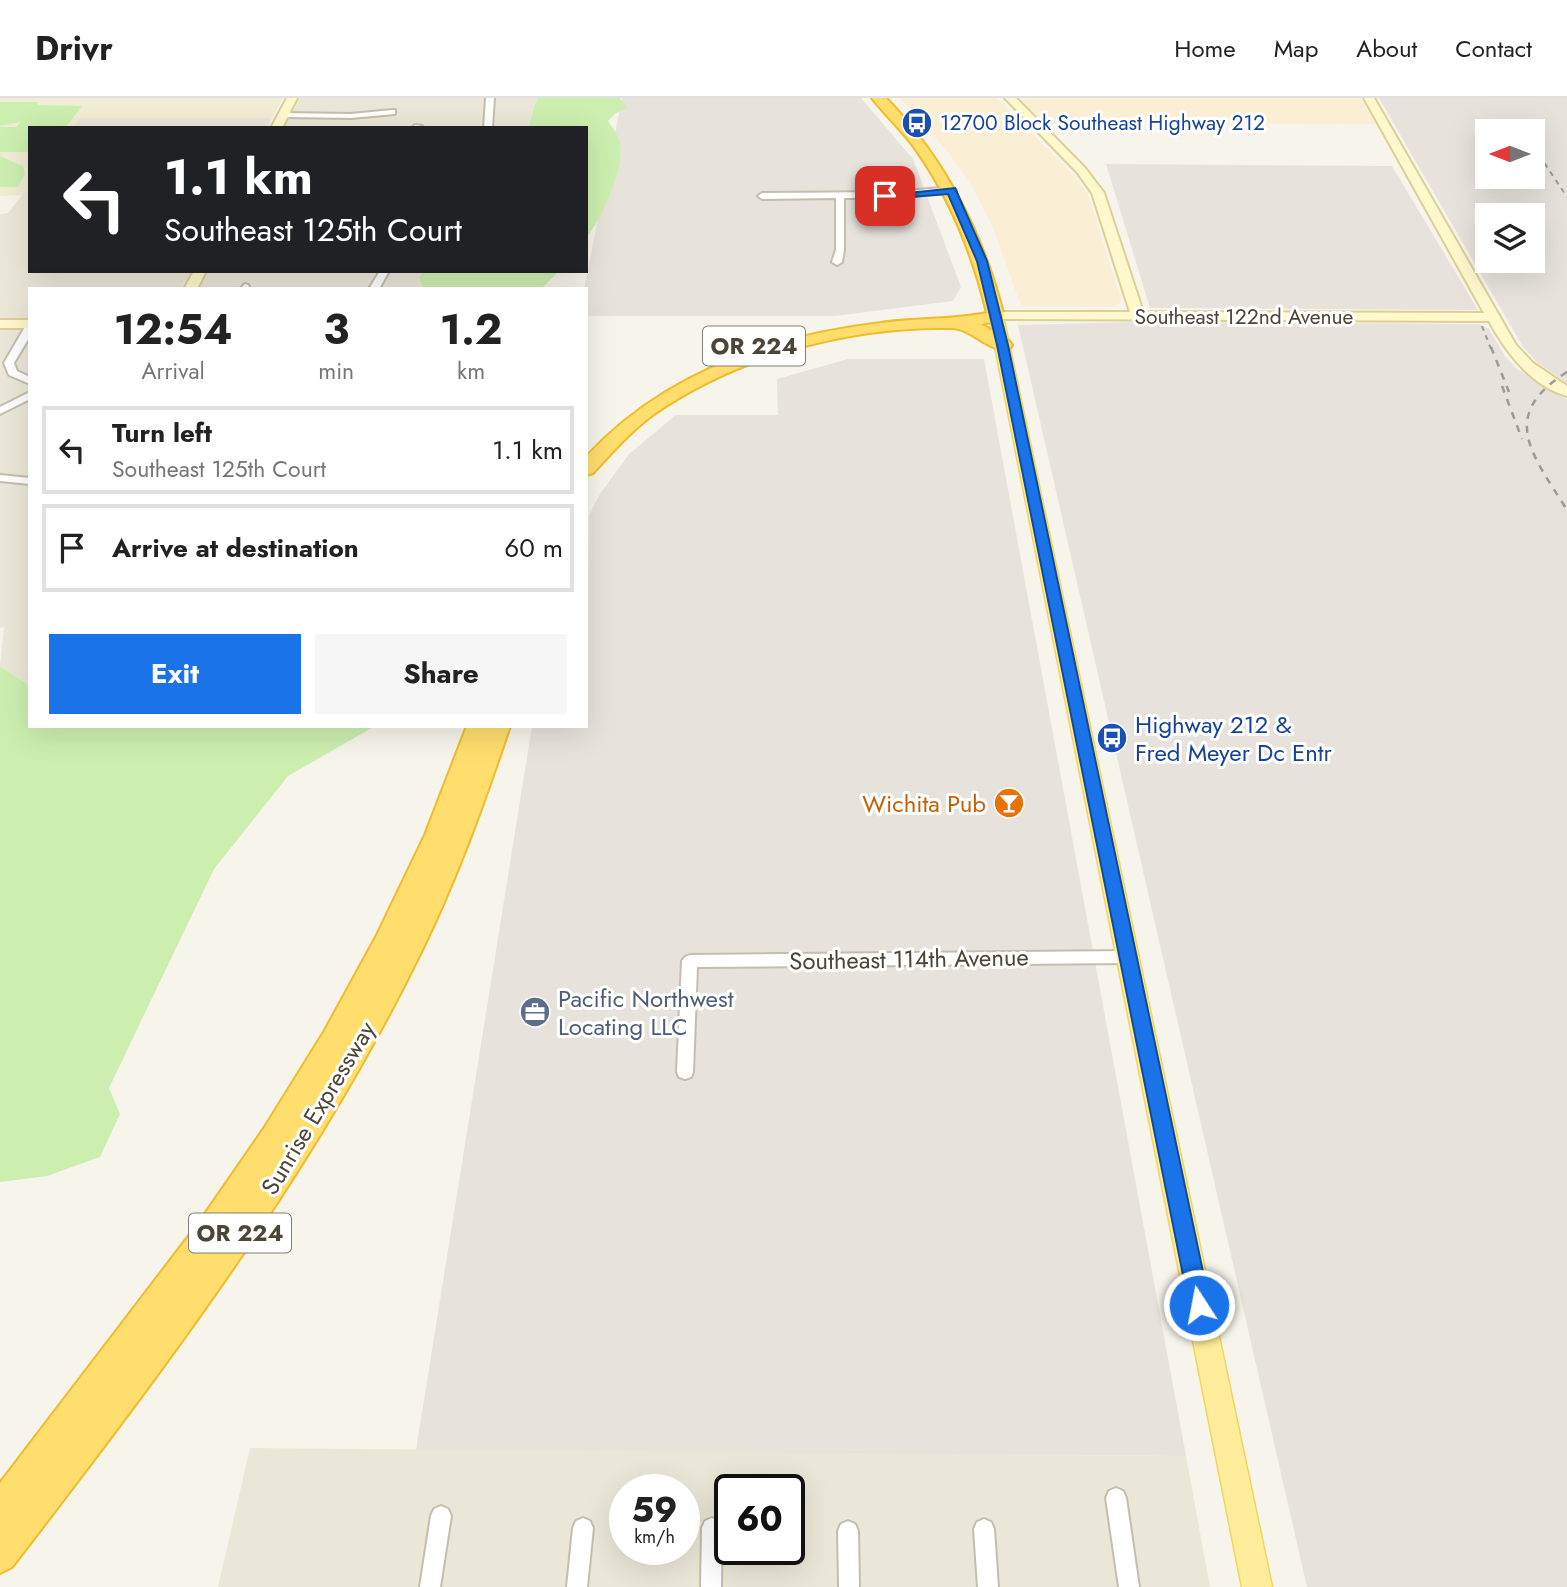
<!DOCTYPE html>
<style>
:root{--surface:#fff;--page:#f6f6f6;--text:#222;--muted:#767676;--line:#e0e0e0;--accent:#1a73e8}
body{margin:0;font-family:Jost,sans-serif;background:var(--page);color:var(--text);height:100vh;display:flex;flex-direction:column;font-size:26px;white-space:nowrap}
*{box-sizing:border-box;margin:0}
p{font-size:23px;color:var(--muted)}
.icon{flex:none;width:38px;height:38px;fill:none;stroke:currentColor;stroke-width:2;stroke-linecap:round;stroke-linejoin:round}
.map{position:relative;flex:1;overflow:hidden}
.details{position:absolute;left:28px;top:189px;width:560px;height:441px;display:flex;flex-direction:column;background:var(--surface);border-radius:0px;box-shadow:0 7px 28px #0002}
.details>*{flex:none}
.banner{position:absolute;left:28px;top:28px;width:560px;height:147px;border-radius:0px;box-shadow:0 7px 28px #0002;background:#202124;color:#fff;overflow:hidden}
.needle{width:46px;rotate:270deg}
.tools{position:absolute;left:1475px;top:21px;display:grid;gap:14px}
.tools a{display:grid;place-items:center;width:70px;height:70px;border-radius:0px;background:var(--surface);box-shadow:0 7px 28px #0002;font-size:35px}
.speed{position:absolute;left:609px;top:1376px;display:flex;gap:14px;font-size:35px;font-weight:700;text-align:center}
.speed>*{display:grid;place-content:center;width:91px;height:91px;border-radius:50%;background:var(--surface);box-shadow:0 7px 28px #0002;line-height:1}
.speed small{font-size:18px;font-weight:400}
.speed .limit{border:4px solid #111;border-radius:10px;background:#fff;color:#111}
.pin{position:absolute;display:grid;place-items:center;width:60px;height:60px;color:#fff;margin:-30px;border-radius:14px;box-shadow:0 4px 10px #0006}
.me{position:absolute;width:77px;margin:-38px;rotate:349deg;stroke-linejoin:round;filter:drop-shadow(0 0 5px #0008)}
.turn{display:flex;align-items:center;gap:24px;height:147px;padding:0 21px;font-size:32px}
.turn .icon{width:91px;height:91px;stroke-width:2.5}
.turn b{display:block;font-size:49px;line-height:60px}
.eta{display:flex;justify-content:space-evenly;align-items:center;height:119px;text-align:center}
.eta b{font-size:42px;font-weight:700;line-height:49px}
.action{display:flex;gap:14px;margin-top:auto;padding:14px 21px}
.action a{flex:1;height:80px;border-radius:0px;background:var(--accent);color:#fff;font-size:28px;font-weight:700;line-height:80px;text-align:center}
.action a+a{background:var(--page);color:var(--text)}
ul{padding:0;list-style:none}
li{display:flex;align-items:center;gap:21px;height:88px;margin:0 14px 10px;padding:0 7px;border:4px solid var(--line);border-radius:0px}
li div{flex:1}
li b{display:block;font-size:26px}
li em{font-style:normal}
header{display:flex;align-items:center;gap:42px;box-sizing:border-box;height:98px;padding:0 35px;background:var(--surface);border-bottom:2px solid var(--line)}
header strong{font-size:33px}
nav{display:flex;gap:38px;margin-inline-start:auto;font-size:24px}
.map>svg:first-child{display:block}
</style>
<header>
<strong>Drivr</strong>
<nav><a>Home</a><a>Map</a><a>About</a><a>Contact</a></nav>
</header>
<div class="map">
<svg width="1567" height="1489" viewBox="0 0 1567 1489">
<rect width="100%" height="100%" fill="#f7f4eb"/>
<path fill="#ebe7d8" fill-rule="evenodd" d="M300 0H537L528 30H284Z
M79 20H272L267 30H72Z
M30 87V173H192L186 183 180 191H30V221L0 222V116L8 115Z
M208 173H423L419 180 424 191H199Z
M0 230H30V588L0 568 4 529 0 530Z
M250 1350 1186 1358 1210 1489H218ZM625 1391H684V1451H625ZM730 1391H789V1451H730Z"/>
<path fill="#faeed5" d="M900 0H997L1073 77 1088 96 1121 202 1119 206 1112 209 1021 208 992 127 973 90 949 55Z
M1019 0H1361L1376 26 1045 25Z"/>
<path fill="#e7e3dc" fill-rule="evenodd" d="M622 0H861L913 61 961 189 953 203 835 218H586L584 191Z
M1379 0H1567V285L1538 265 1523 249ZM1533 33V79H1488V33ZM1533 117V163H1488V117Z
M1106 66 1392 68 1478 212 1150 210Z
M1138 224 1479 226 1489 231 1505 258 1517 271 1567 301V1489H1307L1018 227Z
M848 261H984L1186 1358 416 1352 532 628H586L589 417 600 396 629 356 676 317H778L777 281Z"/>
<path fill="#f1ecd3" d="M0 0H283L272 20H79L72 30H30V87L22 97 0 98Z"/>
<path fill="#ccefb0" d="M537 0H620L627 10 616 15 608 23C612 29 618 36 619 43 627 67 602 121 586 140V30H528Z
M0 4H37L38 7 82 8 65 30H30V54H0V29H16L21 24 0 28Z
M0 58 23 68 25 76 18 89H0Z
M423 173H559L541 191H424L419 180Z
M0 568 30 588V628H375L288 678 214 771 109 990 120 1016 100 1059 47 1078 0 1084Z"/>
<g fill="none" stroke-linecap="round" stroke-linejoin="round">
<g stroke="#c4beac" stroke-width="4">
<path id="street" d="M486 0H494L492 30H484Z
M392 12H395V16L351 20 283 19 279 17 283 15 351 16Z
M415 27 422 28 423 30H412Z
M952 89 956 92 955 94 895 100H844V152L842 164 837 167 832 164 836 152V100L762 101 758 98 762 95 895 94Z
M380 173H389L379 191H369Z
M245 186 248 187 250 191H240Z
M30 226V238L14 265 17 273 30 279V286L9 277 4 265 25 229Z
M30 294V301L0 316V309Z
M0 377 30 380V386L0 383Z
M1129 853 1134 855 1136 859 1134 863 1129 865 697 869 693 974 691 979 685 981 679 979 677 974 682 863 685 859 690 857Z
M1116 1390 1123 1393 1126 1400 1139 1489H1119L1106 1400 1109 1393Z
M441 1408 448 1411 451 1418 440 1489H420L431 1418 434 1411Z
M583 1420 590 1423 593 1430 587 1489H567L573 1430 576 1423Z
M712 1420 719 1423 722 1430 721 1489H701L702 1430 705 1423Z
M984 1421 991 1424 994 1431 998 1489H978L974 1431 977 1424Z
M848 1423 855 1426 858 1433 859 1489H839L838 1433 841 1426Z"/>
</g>
<g stroke="#dcd096" stroke-width="4">
<path id="secondary" d="M287 0H297L282 30H271Z
M1005 0H1016L1085 70 1104 95 1143 214 1484 215 1364 0H1374L1516 247 1533 265 1567 288V298C1532 289 1505 253 1489 223L991 221 989 218 996 214H1130L1092 95 1077 74Z
M194 173H206L197 191H184Z
M0 222H30V230H0Z"/>
</g>
<g stroke="#f1d55e" stroke-width="3">
<path id="primary" d="M996 214 1003 218 1272 1489H1242L989 218Z"/>
</g>
<g stroke="#efbc2d" stroke-width="4">
<path id="highway" d="M872 0H886C946 63 982 134 1004 218L1002 222 981 226 1009 243 1012 247 1009 251C989 255 972 230 951 230 849 228 738 258 654 316 631 333 612 354 593 375L586 377V359C663 276 770 238 881 225 916 220 952 222 987 215 973 157 952 103 917 53 904 34 886 18 872 0Z
M467 628H510C484 705 457 781 421 854 313 1076 162 1274 12 1469L0 1475V1385L198 1126 263 1032 324 934 376 839 425 737Z"/>
</g>
<use href="#street" fill="#fff" fill-rule="evenodd"/>
<use href="#secondary" fill="#fff8cd" fill-rule="evenodd"/>
<use href="#primary" fill="#ffed9c" fill-rule="evenodd"/>
<use href="#highway" fill="#ffde6e" fill-rule="evenodd"/>
<path stroke="#9a9a9a" stroke-width="2" stroke-dasharray="5 5" stroke-linecap="butt" d="M1539 57 1567 99
M1482 228 1491 251"/>
<path stroke="#9a9a9a" stroke-width="2.5" stroke-dasharray="7 7" stroke-linecap="butt" d="M1491 249 1509 294
M1567 274C1497 318 1533 357 1567 412
M1502 288 1522 341"/>
</g>
<path fill="#1a73e8" stroke="#114b97" stroke-width="2" d="M955 90 987 163 1008 247 1210 1207 1207 1214 1199 1217 1192 1214 1189 1207 997 247 977 163 948 96 885 101 880 98Z"/>
<defs>
<g id="bus-disc" transform="scale(1.575)"><circle r="9.5" fill="#1a4fb4" stroke="#fff"/><path d="M-5-6H5V4H4V6H2V4H-2V6H-4V4H-5ZM-3.5-4V0h7V-4ZM-3.5 1.2v1.5H-2V1.2ZM2 1.2v1.5H3.5V1.2Z" fill="#fff"/></g>
<g id="bar-disc" transform="scale(1.575)"><circle r="9.5" fill="#e8710a" stroke="#fff"/><path d="M-6-5H6L.8 .8V4.5H3.5V6h-7V4.5H-.8V.8Z" fill="#fff"/></g>
<g id="office-disc" transform="scale(1.575)"><circle r="9.5" fill="#5c6f8a" stroke="#fff"/><path d="M-6-3h4V-5.5h4V-3h4V5H-6ZM-1-4.5V-3h2v-1.5ZM-6 0V1H6V0Z" fill="#fff"/></g>
</defs>
<g fill-rule="evenodd">
<use href="#bus-disc" x="917" y="25"/>
<use href="#bus-disc" x="1112" y="640"/>
<use href="#bar-disc" x="1009" y="705"/>
<use href="#office-disc" x="535" y="914"/>
</g>
<g text-anchor="middle" dominant-baseline="central" stroke-width="6" stroke-linejoin="round" paint-order="stroke">
<g font-size="21" fill="#164399" stroke="#fff" text-anchor="start">
<text x="940" y="25">12700 Block Southeast Highway 212</text>
</g>
<g font-size="21" fill="#4c4637" stroke="#fff">
<text x="1244" y="219">Southeast 122nd Avenue</text>
</g>
<g fill="#fff" stroke="#827e73" stroke-width="2">
<rect x="703" y="228.5" width="102" height="39" rx="5"/>
<rect x="189" y="1115.5" width="102" height="39" rx="5"/>
</g>
<g font-size="23" font-weight="bold" fill="#4c4637">
<text x="754" y="248">OR 224</text>
<text x="240" y="1135">OR 224</text>
</g>
<g font-size="24" fill="#164399" stroke="#fff" text-anchor="start">
<text x="1135" y="626">Highway 212 &amp;<tspan x="1135" dy="28">Fred Meyer Dc Entr</tspan></text>
</g>
<g font-size="24" fill="#c56008" stroke="#fff" text-anchor="end">
<text x="986" y="705">Wichita Pub</text>
</g>
<g font-size="24" fill="#4c4637" stroke="#fff">
<text transform="translate(909 861) rotate(-1)">Southeast 114th Avenue</text>
<text transform="translate(318 1010) rotate(-59)">Sunrise Expressway</text>
</g>
<g font-size="24" fill="#4e5e75" stroke="#fff" text-anchor="start">
<text x="558" y="900">Pacific Northwest<tspan x="558" dy="28">Locating LLC</tspan></text>
</g>
</g>
</svg>
<div class="tools">
<a><svg class="needle" viewBox="-14 -14 28 28"><path d="M0-13l5 13h-10z" fill="#e53935"/><path d="M0 13l5-13h-10z" fill="#767676"/></svg></a>
<a><svg class="icon" aria-label="layers" viewBox="0 0 24 24"><path d="M12 4l9 5-9 5-9-5zM3 14l9 5 9-5"/></svg></a>
</div>
<div class="speed"><div>59<small>km/h</small></div><div class="limit">60</div></div>
<div class="pin" style="left:885px;top:98px;background:#d93025"><svg class="icon" aria-label="arrive" viewBox="0 0 24 24"><path d="M6 21V4h12l-3 4 3 4H6"/></svg></div>
<svg class="me" style="left:1199px;top:1207px" viewBox="-20 -20 40 40"><circle r="17" fill="#1a73e8" stroke="#fff" stroke-width="3"/><path d="M0-11L8 9 0 5-8 9z" fill="#fff"/></svg>
<div class="banner">
<div class="turn"><svg class="icon" aria-label="left" viewBox="0 0 24 24"><path d="M17 20v-9H6M10 6l-5 5 5 5"/></svg><div><b>1.1 km</b>Southeast 125th Court</div></div>
</div>
<section class="details">
<div class="eta">
<div><b>12:54</b><p>Arrival</p></div>
<div><b>3</b><p>min</p></div>
<div><b>1.2</b><p>km</p></div>
</div>
<ul>
<li><svg class="icon" aria-label="left" viewBox="0 0 24 24"><path d="M17 20v-9H6M10 6l-5 5 5 5"/></svg><div><b>Turn left</b><p>Southeast 125th Court</p></div><em>1.1 km</em></li>
<li><svg class="icon" aria-label="arrive" viewBox="0 0 24 24"><path d="M6 21V4h12l-3 4 3 4H6"/></svg><div><b>Arrive at destination</b></div><em>60 m</em></li>
</ul>
<div class="action"><a>Exit</a><a>Share</a></div>
</section>
</div>
